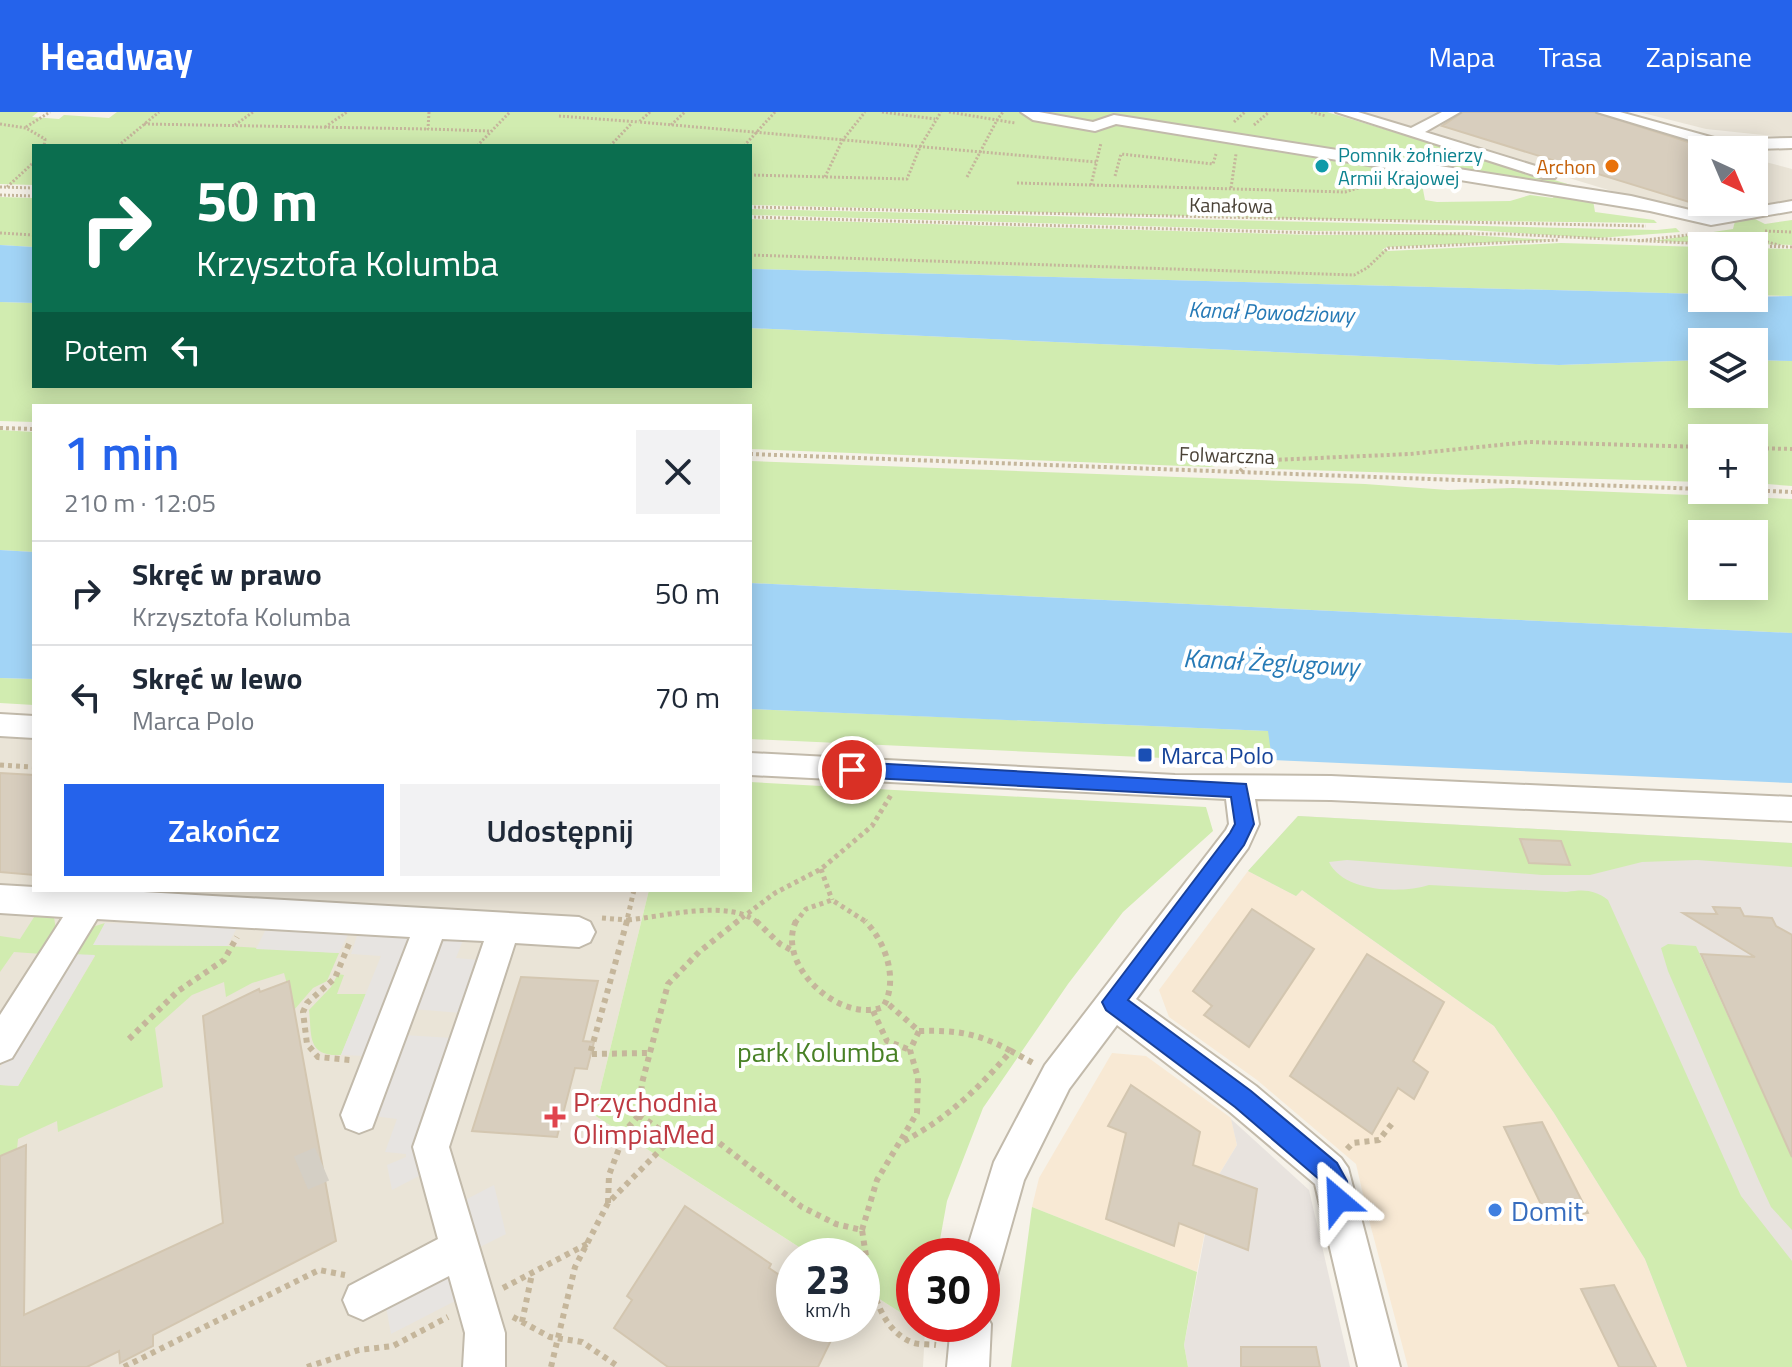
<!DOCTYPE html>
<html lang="pl">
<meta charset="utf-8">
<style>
:root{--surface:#fff;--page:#f2f2f3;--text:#1f2937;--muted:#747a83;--line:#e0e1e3;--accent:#2563eb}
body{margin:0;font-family:"Titillium Web",sans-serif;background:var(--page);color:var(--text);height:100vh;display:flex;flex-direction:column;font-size:30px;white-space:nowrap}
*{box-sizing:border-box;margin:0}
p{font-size:26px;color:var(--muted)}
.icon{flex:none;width:44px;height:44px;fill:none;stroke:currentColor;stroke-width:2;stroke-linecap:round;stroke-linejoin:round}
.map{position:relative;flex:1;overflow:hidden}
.panel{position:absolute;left:32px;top:292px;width:720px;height:488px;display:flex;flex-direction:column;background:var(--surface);border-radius:0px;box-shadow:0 4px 20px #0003}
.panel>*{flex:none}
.top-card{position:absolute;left:32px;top:32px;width:720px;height:244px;border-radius:0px;box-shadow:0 4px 20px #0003;background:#0b6e4f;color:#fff;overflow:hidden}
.needle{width:52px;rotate:136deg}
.tools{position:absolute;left:1688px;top:24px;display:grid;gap:16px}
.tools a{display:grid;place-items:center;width:80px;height:80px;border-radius:0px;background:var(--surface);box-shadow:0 4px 20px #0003;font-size:40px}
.speed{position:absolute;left:776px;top:1126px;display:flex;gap:16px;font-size:40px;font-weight:700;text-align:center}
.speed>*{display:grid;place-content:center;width:104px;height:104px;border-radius:50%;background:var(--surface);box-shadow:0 4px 20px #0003;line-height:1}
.speed small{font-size:20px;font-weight:400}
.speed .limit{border:12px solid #d22;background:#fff;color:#111}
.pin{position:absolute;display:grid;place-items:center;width:68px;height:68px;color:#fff;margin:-34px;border:4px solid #fff;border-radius:50%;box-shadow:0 2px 8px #0007}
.me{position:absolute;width:88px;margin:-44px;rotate:334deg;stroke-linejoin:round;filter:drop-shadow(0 0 6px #0008)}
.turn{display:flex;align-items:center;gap:28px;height:168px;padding:0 32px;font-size:36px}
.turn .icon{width:104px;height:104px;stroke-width:2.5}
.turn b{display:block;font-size:56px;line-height:68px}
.then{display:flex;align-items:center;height:76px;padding:0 32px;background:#0003;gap:16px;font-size:30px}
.round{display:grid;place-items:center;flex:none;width:84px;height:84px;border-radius:0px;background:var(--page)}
.overview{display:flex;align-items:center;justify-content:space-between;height:136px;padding:0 32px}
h1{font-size:48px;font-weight:600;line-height:60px;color:var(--accent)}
.primary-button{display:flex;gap:16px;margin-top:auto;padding:16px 32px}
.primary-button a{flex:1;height:92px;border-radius:0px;background:var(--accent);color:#fff;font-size:32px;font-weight:600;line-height:92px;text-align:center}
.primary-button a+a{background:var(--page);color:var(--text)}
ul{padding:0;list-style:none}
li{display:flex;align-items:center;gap:24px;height:104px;padding:0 32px;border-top:2px solid var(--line)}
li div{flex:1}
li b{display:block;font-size:30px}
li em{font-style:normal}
header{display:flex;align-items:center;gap:48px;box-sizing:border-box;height:112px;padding:0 40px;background:var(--accent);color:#fff}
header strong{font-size:38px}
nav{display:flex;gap:44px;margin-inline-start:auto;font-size:28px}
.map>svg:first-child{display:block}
</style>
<header>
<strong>Headway</strong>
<nav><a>Mapa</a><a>Trasa</a><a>Zapisane</a></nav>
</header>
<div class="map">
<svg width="1792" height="1255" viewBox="0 0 1792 1255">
<rect width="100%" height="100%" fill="#f6f2e9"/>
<path fill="#eae4d7" d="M1363 0H1586L1715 38H1702V90H1754V47L1792 57V89L1718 104 1684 101 1359 2Z
M1639 0H1792V26L1706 17Z
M0 624 34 628V778H649L594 1003 813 1144H794V1212H862V1176L925 1216 923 1255H0Z"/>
<path fill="#f8e9d4" d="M1248 759 1296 784 1302 778 1494 914 1554 1001 1645 1147 1687 1255H1408L1368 1104H1377L1374 1091H1365L1356 1052 1257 968 1169 905 1159 878Z
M1112 941 1146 944 1231 1006 1237 1033 1215 1069 1197 1160 1032 1095 1039 1066Z"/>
<path fill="#e8e3de" d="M1298 704 1792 731V1255H1687L1645 1147 1554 1001 1494 914 1302 778 1296 784 1248 759Z
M1231 1007 1309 1078 1350 1255H1188L1184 1233 1215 1069 1237 1033Z"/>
<path fill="#d1ecb0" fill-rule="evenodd" d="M0 0H38L32 5 59 7 64 3 109 6 117 0H1327L1608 84 1426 50 1420 62 1425 88 1437 90 1510 89 1530 83 1553 86 1555 82 1593 88 1595 100 1654 108 1657 111 1308 107 750 93V34H34V73L0 72Z
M0 85 34 86V135L0 133Z
M750 97 1657 118 1676 116 1680 120 1598 126 1469 118 1315 119 750 103Z
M1753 106 1765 112 1792 108V133L1653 129 1733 117 1735 109Z
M750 107 1317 123 1451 122 1552 128 1387 135 1382 138 1388 139 1561 131 1702 135V182L750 157Z
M1754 136 1792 137V184L1754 183Z
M0 190 34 191V274H750V216L1559 253 1702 248V282H1754V248L1792 249V374L1754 371V326H1702V370L1271 357 1269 354 1274 352 1269 345 1209 355 750 337V294H34V310L0 309Z
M0 318 34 320V440L0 438Z
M750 349 1365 372 1448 378 1513 376 1792 387V521L750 471ZM1702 422H1754V474H1702Z
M0 566 34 567V593L0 591Z
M750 597 1269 619 1272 651 750 627Z
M750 670 1206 695 1213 719 1123 800 1068 872 983 996 947 1089 937 1144H914V1209L862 1176V1144H813L594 1003 649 778H750Z
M1298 704 1792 731V755L1697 748 1642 750 1590 763H1542L1347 748 1329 750C1343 780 1401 782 1429 773L1567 780C1584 777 1595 778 1608 788L1741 1084 1792 1149V1255H1687L1645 1147 1554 1001 1494 914 1302 778 1296 784 1248 759Z
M48 801 54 805 56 818 42 842 14 840 0 860V824L20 827 36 802Z
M105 811 94 833 227 834 339 841 327 869 313 876 294 898 284 861 252 871 226 885 224 870 192 883 155 916 163 975 58 1020 57 1009 18 1027 17 1037 0 1044V973L18 974 95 844 71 842 89 816Z
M1668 832 1696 834 1792 1045V1118L1771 1095 1759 1069 1668 859 1661 836Z
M338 862 344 863 337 882H366L341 943C306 945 312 922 309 898L331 875Z
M1032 1095 1197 1160 1184 1233 1188 1255H1011Z"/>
<path fill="#e7e4e1" d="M105 811 238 814 227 834 93 833Z
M265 819 349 821 339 841 256 837Z
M358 821 414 823 366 944 341 943 381 844 351 842Z
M440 826 463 828 456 846 479 848 461 901 413 897Z
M71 842 95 843 18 974 0 973V956Z
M403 923 453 926 413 1039 419 1064 392 1078 387 1053 406 1045V1042L385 1040 397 1007 373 1004Z
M494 1073 506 1122 478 1136 465 1088Z
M452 1159 459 1187 391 1222 386 1195Z"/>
<path fill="#a2d4f6" d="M0 133 34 135V191L0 190Z
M750 157 1702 182V186L1792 184V249L1754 248V230H1702V248L1559 253 750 216Z
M0 438 34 440V567L0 566Z
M750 471 1792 521V671L1272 648 1268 619 750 597Z"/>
<path fill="#d8cebe" stroke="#d3c6b0" stroke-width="2" d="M1463 0H1594L1688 30 1702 38V67L1697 64 1698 83 1689 90 1442 14Z
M0 661 34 663V763L0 760Z
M1520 727 1561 729 1570 753 1529 751Z
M1713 795 1740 796 1744 804 1772 806 1776 814 1792 823V1045L1701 842 1755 845 1683 801 1717 802Z
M1252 797 1314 837 1249 935 1204 903 1212 894 1193 879Z
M1367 842 1444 890 1413 949 1428 960 1414 987 1398 976 1372 1022 1290 964Z
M521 865 598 869 583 929 594 930 587 957 575 956 557 1025 472 1019Z
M289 869 336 1129 153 1223V1234L120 1251 119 1239 87 1255H0V1044L26 1033 24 1203 223 1111 203 904 259 877 260 880Z
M1131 973 1200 1020 1193 1053 1257 1077 1248 1138 1179 1111 1174 1134 1106 1107 1126 1021 1108 1014Z
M1542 1010 1588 1101 1548 1107 1504 1015Z
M685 1094 771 1152 769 1156 794 1173V1212H839L818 1255H668L614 1216 632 1188 627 1184Z
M1614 1173 1656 1255H1619L1581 1177Z
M1241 1235H1316L1320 1255H1241Z"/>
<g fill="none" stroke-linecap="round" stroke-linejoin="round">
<path stroke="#d4cfc5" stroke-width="36" stroke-dasharray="36 18" stroke-linecap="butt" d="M301 1061 322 1052"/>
<g stroke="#c2baab" stroke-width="4">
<path id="minor" d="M1021 0H1039L1093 10 1114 3 1631 84 1711 103 1792 89V99L1711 113 1650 99 1116 12 1095 19 1033 8Z
M1336 0H1358L1411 16 1442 0H1460L1425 20 1555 60 1557 63 1555 66H1543Z
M1597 0H1620L1736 32 1750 27 1792 26V36L1723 38Z
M0 602 34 604V626L0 624Z
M750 641 1175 663 1331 664 1792 685V709L1331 688 1255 687 1259 712 1248 736 1136 887 1256 974 1341 1046 1348 1056 1400 1255H1358L1315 1072 1230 1000 1117 913 1069 977 1024 1068 996 1167 982 1173V1144H965L994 1050 1045 953 1226 718 1229 712 1226 687 750 663Z
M0 773 34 775V778H109L579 805 590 810 595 820 590 830 579 835 515 831 449 1035 505 1221V1255H463L465 1221 449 1164 363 1208 349 1202 343 1188 349 1174 438 1127 413 1035 484 829 442 827 372 1016 359 1021 346 1016 341 1003 410 825 97 807 12 946 0 951V903L63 805 0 801Z
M982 1196 991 1212 989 1255H947L951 1212H982Z"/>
</g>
<path stroke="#c5b69b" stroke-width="3" stroke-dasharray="2 2" stroke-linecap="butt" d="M429 0 428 17 489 19
M650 0 639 10 1096 50
M882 0 935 7
M949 0 997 8 1003 0
M1311 0 1326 4
M559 4 639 10
M1234 10 1245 0
M0 12 26 16 45 27 44 34
M144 12 428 17
M235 13 253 0
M671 13 685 0
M1254 13 1269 0
M26 15 50 0
M325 15 347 0
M118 34 159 0
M477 34 510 0
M610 34 631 12
M744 34 775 0
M750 63 907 67 920 35 941 0
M1115 64 1121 42 1213 52 1216 42
M825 65 842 29 865 0
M967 65 997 8 1015 11
M1017 71 1345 80 1382 69
M1091 73 1101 31
M0 75 34 76
M7 75 34 50
M1231 76 1236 42
M0 83 34 84
M750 95 1646 114
M750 105 1316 121 1509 122 1749 134
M1765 119 1792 120
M0 121 34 123
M1740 122 1785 135
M1638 129 1687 123
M1754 134 1792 135
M750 143 1354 163 1367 156 1388 136 1559 128"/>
<path stroke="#c5b69b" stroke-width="4" stroke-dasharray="3 3" stroke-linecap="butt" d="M0 316 34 317
M1754 336 1792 337
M750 342 1702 377
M1240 359 1247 352 1272 348 1410 342 1529 330 1702 335
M1743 378 1792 380"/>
<path stroke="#c5b69b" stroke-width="5" stroke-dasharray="4 4" stroke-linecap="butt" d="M0 653 34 655
M821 757 832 788
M634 778 627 808C663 805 729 786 758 811
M602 806 627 808 626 811
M735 811 775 781 821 757 872 714 891 683
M795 811 806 797 832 788 868 811"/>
<path stroke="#c5b69b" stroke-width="6" stroke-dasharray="5 5" stroke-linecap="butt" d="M627 809 590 942 649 941
M756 809 780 832 793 839
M796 809C775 854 841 912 883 895 899 869 886 830 865 809
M349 832 335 866 307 891 303 900 307 932 318 945 350 948
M873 899 887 929 910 938
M919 919C957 918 977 921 1011 939
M129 927 178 879 224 848 237 825
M639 1003 672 1026 694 1022 714 1027 802 1095 836 1112 862 1118C868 1154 872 1213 911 1230 918 1233 928 1232 936 1233
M904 1029C947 1007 980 975 1011 939L1033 951
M1347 1037 1353 1031 1379 1028 1394 1009
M608 1091 609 1063 626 1018 639 1003 642 971 668 872 699 840 738 809
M862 1118 877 1068 917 1001 918 966 910 938 919 919 886 890
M503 1176 587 1132
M513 1205 550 1225 582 1230 619 1255
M522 1210 532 1162
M124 1255 319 1158 345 1163
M307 1255 359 1238 393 1234 448 1205
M551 1255 575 1155 608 1091 672 1026"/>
<use href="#minor" fill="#fff" fill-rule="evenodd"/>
</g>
<path fill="#2563eb" stroke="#184099" stroke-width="2" d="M852 650 1246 672 1254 712 1244 733 1128 888 1251 979 1337 1051 1347 1069 1350 1088 1346 1096 1338 1100 1329 1096 1320 1068 1235 995 1106 898 1102 890 1230 721 1235 712 1231 685 852 665 845 663 842 658 845 652Z"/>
<circle fill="#0f9aa8" stroke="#fff" stroke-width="3" cx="1322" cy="54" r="8"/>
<circle fill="#e8710a" stroke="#fff" stroke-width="3" cx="1612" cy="54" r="8"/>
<rect fill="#1a4fb4" stroke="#fff" stroke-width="3" x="1137" y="635" width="16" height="16" rx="4"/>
<path fill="#e0444e" stroke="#fff" stroke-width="3" d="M551 993h8v8h8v8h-8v8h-8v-8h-8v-8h8z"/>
<circle fill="#3f7fe0" stroke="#fff" stroke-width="3" cx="1495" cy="1098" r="8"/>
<g text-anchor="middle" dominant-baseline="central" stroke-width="8" stroke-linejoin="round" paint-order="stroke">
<g font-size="20" fill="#0d838f" stroke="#fff" text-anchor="start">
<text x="1338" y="42">Pomnik żołnierzy<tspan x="1338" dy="23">Armii Krajowej</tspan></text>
</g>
<g font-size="20" fill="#c56008" stroke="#fff" text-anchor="end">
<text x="1596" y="54">Archon</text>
</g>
<g font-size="20" fill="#4a4237" stroke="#fff">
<text transform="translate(1231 93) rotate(1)">Kanałowa</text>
<text transform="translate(1227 343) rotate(2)">Folwarczna</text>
</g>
<g font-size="22" font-style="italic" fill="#267ab6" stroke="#fff">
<text transform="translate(1271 200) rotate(2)">Kanał Powodziowy</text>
</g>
<g font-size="24" fill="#164399" stroke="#fff" text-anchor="start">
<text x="1161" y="643">Marca Polo</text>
</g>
<g font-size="26" font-style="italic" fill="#267ab6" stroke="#fff">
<text transform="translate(1271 550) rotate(3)">Kanał Żeglugowy</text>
</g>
<g font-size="28" fill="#488125" stroke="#fff">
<text x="818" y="939">park Kolumba</text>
</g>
<g font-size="28" fill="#be3a42" stroke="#fff" text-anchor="start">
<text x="573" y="989">Przychodnia<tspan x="573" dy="32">OlimpiaMed</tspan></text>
</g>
<g font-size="28" fill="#366cbe" stroke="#fff" text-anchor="start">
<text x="1511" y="1098">Domit</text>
</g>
</g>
</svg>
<div class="tools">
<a><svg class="needle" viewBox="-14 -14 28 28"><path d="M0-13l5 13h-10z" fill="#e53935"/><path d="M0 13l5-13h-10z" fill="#747a83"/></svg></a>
<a><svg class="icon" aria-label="search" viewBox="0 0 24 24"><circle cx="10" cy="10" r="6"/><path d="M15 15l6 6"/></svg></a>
<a><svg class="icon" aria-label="layers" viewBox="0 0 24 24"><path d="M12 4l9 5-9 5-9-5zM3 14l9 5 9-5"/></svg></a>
<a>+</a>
<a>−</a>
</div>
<div class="speed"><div>23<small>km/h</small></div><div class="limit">30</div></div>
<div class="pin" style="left:852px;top:658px;background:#d93025"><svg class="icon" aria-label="arrive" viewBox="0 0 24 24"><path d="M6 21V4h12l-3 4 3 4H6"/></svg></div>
<svg class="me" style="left:1338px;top:1088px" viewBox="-20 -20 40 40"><path d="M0-17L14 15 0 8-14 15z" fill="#2563eb" stroke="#fff" stroke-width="4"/></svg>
<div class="top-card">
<div class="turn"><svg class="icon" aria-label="right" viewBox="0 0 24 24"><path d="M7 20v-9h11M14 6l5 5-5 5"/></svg><div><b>50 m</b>Krzysztofa Kolumba</div></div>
<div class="then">Potem<svg class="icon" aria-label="left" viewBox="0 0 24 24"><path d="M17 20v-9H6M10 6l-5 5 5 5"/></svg></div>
</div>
<section class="panel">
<div class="overview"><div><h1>1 min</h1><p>210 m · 12:05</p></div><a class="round"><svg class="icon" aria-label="close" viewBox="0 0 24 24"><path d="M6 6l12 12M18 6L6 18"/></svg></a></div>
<ul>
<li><svg class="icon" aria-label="right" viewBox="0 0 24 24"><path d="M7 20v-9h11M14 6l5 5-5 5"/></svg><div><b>Skręć w prawo</b><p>Krzysztofa Kolumba</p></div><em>50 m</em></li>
<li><svg class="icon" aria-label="left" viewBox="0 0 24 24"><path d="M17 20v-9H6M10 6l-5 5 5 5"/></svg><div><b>Skręć w lewo</b><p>Marca Polo</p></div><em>70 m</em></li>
</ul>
<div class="primary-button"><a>Zakończ</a><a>Udostępnij</a></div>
</section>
</div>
